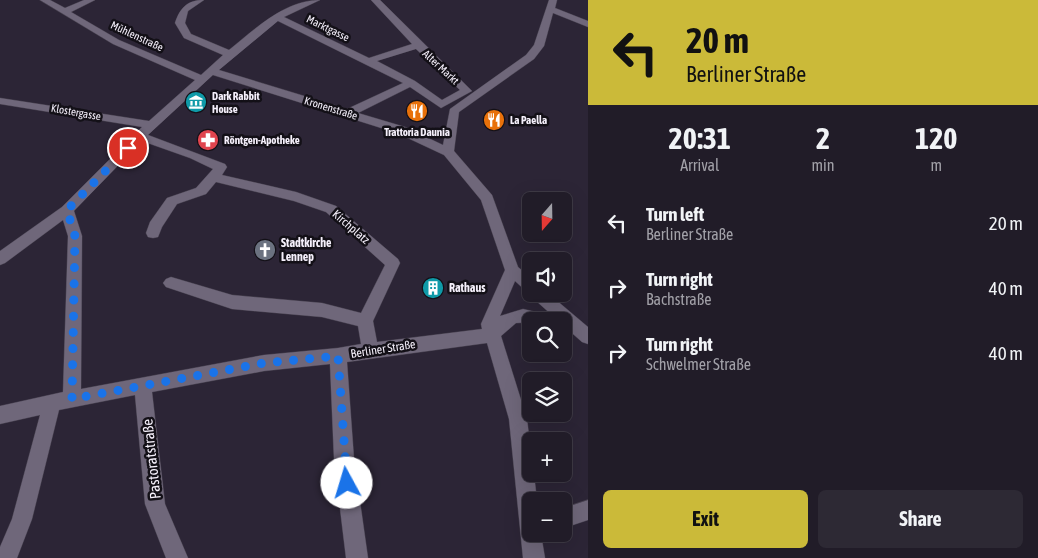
<!DOCTYPE html>
<meta charset="utf-8">
<style>
:root{--surface:#211c28;--page:#2d2934;--text:#f1f3f6;--muted:#a2a1a8;--line:#3e3a45;--accent:#cbba39}
body{margin:0;font-family:"Asap Condensed",sans-serif;background:var(--page);color:var(--text);height:100vh;display:flex;flex-direction:column;font-size:19px;white-space:nowrap}
*{box-sizing:border-box;margin:0}
p{font-size:16px;color:var(--muted)}
.icon{flex:none;width:28px;height:28px;fill:none;stroke:currentColor;stroke-width:2;stroke-linecap:round;stroke-linejoin:round}
.map{position:relative;flex:1;overflow:hidden}
.sheet{display:flex;flex-direction:column;background:var(--surface);width:450px}
.sheet>*{flex:none}
.guide{background:#cbba39;color:#111;overflow:hidden}
.needle{width:32px;rotate:200deg}
.buttons{position:absolute;left:522px;top:192px;display:grid;gap:10px}
.buttons a{display:grid;place-items:center;width:50px;height:50px;border-radius:8px;background:var(--surface);box-shadow:0 5px 20px #0002,0 0 0 1px var(--line);font-size:25px}
.pin{position:absolute;display:grid;place-items:center;width:42px;height:42px;color:#fff;margin:-21px;border:2px solid #fff;border-radius:50%;box-shadow:0 1px 5px #0007}
.me{position:absolute;width:55px;margin:-28px;rotate:354deg;stroke-linejoin:round;filter:drop-shadow(0 0 4px #0008)}
.turn{display:flex;align-items:center;gap:18px;height:105px;padding:0 15px;font-size:22px}
.turn .icon{width:65px;height:65px;stroke-width:2.5}
.turn b{display:block;font-size:35px;line-height:42px}
.eta{display:flex;justify-content:space-evenly;align-items:center;height:85px;text-align:center}
.eta b{font-size:30px;font-weight:700;line-height:35px}
.button{display:flex;gap:10px;margin-top:auto;padding:10px 15px}
.button a{flex:1;height:58px;border-radius:8px;background:var(--accent);color:#111;font-size:20px;font-weight:700;line-height:58px;text-align:center}
.button a+a{background:var(--page);color:var(--text)}
ul{padding:0;list-style:none}
li{display:flex;align-items:center;gap:15px;height:65px;padding:0 15px}
li div{flex:1}
li b{display:block;font-size:19px}
li em{font-style:normal}
main{display:flex;flex:1;min-height:0}
.map>svg:first-child{display:block}
</style>
<main>
<div class="map">
<svg width="588" height="558" viewBox="0 0 588 558">
<rect width="100%" height="100%" fill="#2c2536"/>
<g fill="none" stroke-linecap="round" stroke-linejoin="round">
<g stroke="#46404e" stroke-width="1">
<path id="minor" d="M40 0H50L65 8 84 0H95L71 12 119 40 201 75 223 55 184 38 175 23C180 8 187 0 204 0L188 11 185 23 191 34 229 50C255 29 285 0 320 0L284 17 369 58 412 44 371 0H380L472 91 441 108 410 87 358 113 405 127 443 145 450 109 526 55 534 45 549 0H557L555 8 588 21V27L553 13 544 46 534 59 459 112 454 151 492 195 518 267 531 278V293L526 291 515 281 500 316 523 309 553 316 534 299 531 294H549L588 327V344L582 342 564 326V321H559L554 317 556 321 516 323 501 336 527 419 531 452V474H534L537 501H531V534H541L545 558H523L509 419 487 343 347 362 354 459 368 558H346L334 459 330 364 264 371 152 392 165 504 188 558H166L145 504 135 395 59 410 32 519 17 558H0V547L12 519 40 415 0 424V406L63 392 68 236 63 220 5 263 0 265V251L62 207 142 127 0 104V98L149 121 195 80 113 44ZM278 21 403 83 347 109 219 70ZM416 49 460 90 442 100 415 81 377 61ZM213 75 397 133 444 155 481 200 505 270 481 324 482 329 377 342 373 321 400 263 398 259 336 206 296 192 222 175 227 167 225 164 148 135ZM142 141 190 158 213 169 196 188 167 198 150 222 146 233 148 237 153 238 158 237 162 227 177 204 206 194 216 182 294 201 326 212 385 265 361 313 322 303 232 295 171 277 166 279 163 283 166 287 232 309 322 317 358 326 361 344 338 348 264 355 81 389 82 236 74 211Z
M588 500V520L564 528V508Z"/>
</g>
<use href="#minor" fill="#6f677a" fill-rule="evenodd"/>
</g>
<g fill="none" stroke-linecap="round" stroke-linejoin="round">
<path stroke="#1a73e8" stroke-width="9" stroke-dasharray="0 16.2" d="M128 148 67 210 75 236 72 399 264 363 338 356 347 483"/>
</g>
<defs>
<g id="museum-disc" transform="scale(1.125)"><circle r="9.5" fill="#0f9aa8" stroke="#131017"/><path d="M0-6L6-3V-2H-6V-3ZM-5-1h2V3h-2ZM-1-1h2V3h-2ZM3-1h2V3H3ZM-6 4H6V6H-6Z" fill="#fff"/></g>
<g id="restaurant-disc" transform="scale(1.125)"><circle r="9.5" fill="#e8710a" stroke="#131017"/><path d="M-5-6h1v4h1v-4h1v4h1v-4h1v5L-1.5 .5V6h-2V.5L-5-1ZM5-6V6H3V1.5H1.5Q1.5-4 5-6Z" fill="#fff"/></g>
<g id="pharmacy-disc" transform="scale(1.125)"><circle r="9.5" fill="#e0444e" stroke="#131017"/><path d="M-2-6h4v4h4v4h-4v4h-4v-4h-4v-4h4Z" fill="#fff"/></g>
<g id="church-disc" transform="scale(1.125)"><circle r="9.5" fill="#6b7280" stroke="#131017"/><path d="M-1.2-6h2.4v3.5h3.3v2.4h-3.3V6h-2.4V-.1h-3.3v-2.4h3.3Z" fill="#fff"/></g>
<g id="building-disc" transform="scale(1.125)"><circle r="9.5" fill="#0f9aa8" stroke="#131017"/><path d="M-4-6H4V6H1V3H-1V6H-4ZM-2.5-4.3h1.7v1.8h-1.7ZM.8-4.3h1.7v1.8H.8ZM-2.5-1h1.7V.8h-1.7ZM.8-1h1.7V.8H.8Z" fill="#fff"/></g>
</defs>
<g fill-rule="evenodd">
<use href="#museum-disc" x="196" y="102"/>
<use href="#restaurant-disc" x="417" y="111"/>
<use href="#restaurant-disc" x="494" y="120"/>
<use href="#pharmacy-disc" x="208" y="140"/>
<use href="#church-disc" x="265" y="250"/>
<use href="#building-disc" x="433" y="288"/>
</g>
<g text-anchor="middle" dominant-baseline="central" stroke-width="5" stroke-linejoin="round" paint-order="stroke">
<g font-size="11" fill="#f5f0fb" stroke="#131017">
<text transform="translate(328 28) rotate(26)">Marktgasse</text>
<text transform="translate(137 36) rotate(25)">Mühlenstraße</text>
<text transform="translate(441 67) rotate(43)">Alter Markt</text>
<text transform="translate(331 108) rotate(17)">Kronenstraße</text>
<text transform="translate(76 112) rotate(10)">Klostergasse</text>
</g>
<g font-size="11" font-weight="bold" fill="#f5f0fb" stroke="#131017" text-anchor="start">
<text x="212" y="96">Dark Rabbit<tspan x="212" dy="13">House</tspan></text>
<text x="510" y="120">La Paella</text>
<text x="417" y="132" text-anchor="middle">Trattoria Daunia</text>
<text x="224" y="140">Röntgen-Apotheke</text>
</g>
<g font-size="12" fill="#f5f0fb" stroke="#131017">
<text transform="translate(351 227) rotate(41)">Kirchplatz</text>
<text transform="translate(383 349) rotate(-9)">Berliner Straße</text>
</g>
<g font-size="12" font-weight="bold" fill="#f5f0fb" stroke="#131017" text-anchor="start">
<text x="281" y="243">Stadtkirche<tspan x="281" dy="14">Lennep</tspan></text>
<text x="449" y="288">Rathaus</text>
</g>
<g font-size="15" fill="#f5f0fb" stroke="#131017">
<text transform="translate(151 459) rotate(-96)">Pastoratstraße</text>
</g>
</g>
</svg>
<div class="buttons">
<a><svg class="needle" viewBox="-14 -14 28 28"><path d="M0-13l5 13h-10z" fill="#e53935"/><path d="M0 13l5-13h-10z" fill="#a2a1a8"/></svg></a>
<a><svg class="icon" aria-label="sound" viewBox="0 0 24 24"><path d="M4 9h4l5-4v14l-5-4H4zM17 9q2 3 0 6"/></svg></a>
<a><svg class="icon" aria-label="search" viewBox="0 0 24 24"><circle cx="10" cy="10" r="6"/><path d="M15 15l6 6"/></svg></a>
<a><svg class="icon" aria-label="layers" viewBox="0 0 24 24"><path d="M12 4l9 5-9 5-9-5zM3 14l9 5 9-5"/></svg></a>
<a>+</a>
<a>−</a>
</div>
<div class="pin" style="left:128px;top:148px;background:#d93025"><svg class="icon" aria-label="arrive" viewBox="0 0 24 24"><path d="M6 21V4h12l-3 4 3 4H6"/></svg></div>
<svg class="me" style="left:347px;top:483px" viewBox="-20 -20 40 40"><circle r="19" fill="#fff"/><path d="M0-13L10 11 0 6-10 11z" fill="#1a73e8"/></svg>
</div>
<section class="sheet">
<div class="guide">
<div class="turn"><svg class="icon" aria-label="left" viewBox="0 0 24 24"><path d="M17 20v-9H6M10 6l-5 5 5 5"/></svg><div><b>20 m</b>Berliner Straße</div></div>
</div>
<div class="eta">
<div><b>20:31</b><p>Arrival</p></div>
<div><b>2</b><p>min</p></div>
<div><b>120</b><p>m</p></div>
</div>
<ul>
<li><svg class="icon" aria-label="left" viewBox="0 0 24 24"><path d="M17 20v-9H6M10 6l-5 5 5 5"/></svg><div><b>Turn left</b><p>Berliner Straße</p></div><em>20 m</em></li>
<li><svg class="icon" aria-label="right" viewBox="0 0 24 24"><path d="M7 20v-9h11M14 6l5 5-5 5"/></svg><div><b>Turn right</b><p>Bachstraße</p></div><em>40 m</em></li>
<li><svg class="icon" aria-label="right" viewBox="0 0 24 24"><path d="M7 20v-9h11M14 6l5 5-5 5"/></svg><div><b>Turn right</b><p>Schwelmer Straße</p></div><em>40 m</em></li>
</ul>
<div class="button"><a>Exit</a><a>Share</a></div>
</section>
</main>
